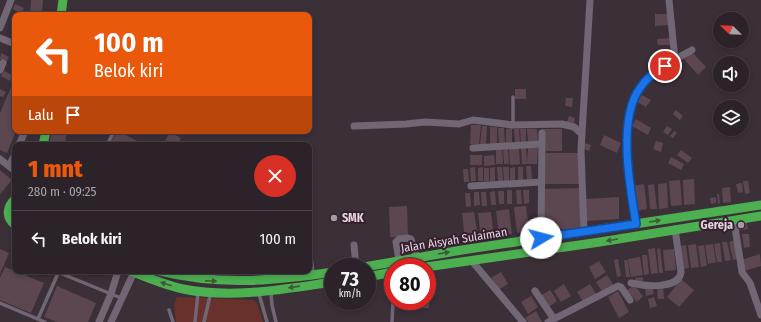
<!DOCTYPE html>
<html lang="id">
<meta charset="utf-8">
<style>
:root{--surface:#2c232a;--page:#342b32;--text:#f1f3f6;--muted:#a6a4a8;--line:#484047;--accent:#ea580c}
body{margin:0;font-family:"Fira Sans Condensed",sans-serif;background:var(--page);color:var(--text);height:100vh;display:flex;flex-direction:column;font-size:15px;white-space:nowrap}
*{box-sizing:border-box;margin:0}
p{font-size:13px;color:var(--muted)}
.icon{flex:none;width:22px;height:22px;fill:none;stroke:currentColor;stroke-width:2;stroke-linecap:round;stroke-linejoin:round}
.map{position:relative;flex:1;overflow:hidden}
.drawer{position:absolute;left:12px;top:142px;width:300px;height:132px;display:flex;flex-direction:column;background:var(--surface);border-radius:8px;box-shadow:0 2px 6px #0003,0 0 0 1px var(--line)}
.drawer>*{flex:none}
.hud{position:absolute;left:12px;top:12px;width:300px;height:122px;border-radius:8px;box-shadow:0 2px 6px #0003,0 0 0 1px var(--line);background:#ea580c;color:#fff;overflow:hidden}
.needle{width:26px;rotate:293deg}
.tools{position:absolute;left:713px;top:12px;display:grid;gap:8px}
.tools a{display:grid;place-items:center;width:36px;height:36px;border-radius:50%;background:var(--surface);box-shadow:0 2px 6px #0003,0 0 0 1px var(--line);font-size:20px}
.speed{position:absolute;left:324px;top:258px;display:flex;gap:8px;font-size:20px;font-weight:700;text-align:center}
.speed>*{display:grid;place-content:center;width:52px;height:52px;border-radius:50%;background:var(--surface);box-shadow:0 2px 6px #0003,0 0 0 1px var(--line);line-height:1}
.speed small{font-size:10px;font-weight:400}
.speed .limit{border:6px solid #d22;background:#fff;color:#111}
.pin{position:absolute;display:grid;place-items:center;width:34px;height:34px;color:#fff;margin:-17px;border:2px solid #fff;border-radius:50%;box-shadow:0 1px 4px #0007}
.me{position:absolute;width:44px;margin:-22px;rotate:82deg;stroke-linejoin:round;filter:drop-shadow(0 0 3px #0008)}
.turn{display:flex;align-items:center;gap:14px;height:84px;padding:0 16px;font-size:18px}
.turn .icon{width:52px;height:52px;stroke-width:2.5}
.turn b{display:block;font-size:28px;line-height:34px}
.then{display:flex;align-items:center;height:38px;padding:0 16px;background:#0003;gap:8px;font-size:15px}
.round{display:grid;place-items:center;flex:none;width:42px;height:42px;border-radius:21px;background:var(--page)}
.summary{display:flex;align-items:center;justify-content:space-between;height:68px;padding:0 16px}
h1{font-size:24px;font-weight:800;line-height:30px;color:var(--accent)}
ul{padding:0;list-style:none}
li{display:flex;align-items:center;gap:12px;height:56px;padding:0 16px;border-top:1px solid var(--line)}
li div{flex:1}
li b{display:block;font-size:15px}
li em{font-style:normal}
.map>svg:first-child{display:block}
</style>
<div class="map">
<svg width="761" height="322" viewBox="0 0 761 322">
<rect width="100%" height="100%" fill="#3b2f38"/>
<path fill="#69312b" d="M177 297 253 300 257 303 263 322H176L174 305Z"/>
<path fill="#5c4750" d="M31 0H43L42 15H30Z
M15 4 24 8 21 14 13 9Z
M655 14H669V25L655 26Z
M670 38V45H658L657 39Z
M658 49H663L662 56H658Z
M692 52 706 67 698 75 684 59Z
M1 53 9 57 6 63 0 59Z
M4 71 12 75 10 81 1 76Z
M15 78V131H16L7 153 0 150V113Z
M0 89 6 92 3 97 0 96Z
M515 89H526V99H515Z
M642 95 651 100 646 107 637 102Z
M566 98H573L572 107 565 106Z
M676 110 683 116 680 120 673 114Z
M569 116 575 118 574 124 567 122Z
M636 119 651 128 648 135 632 126Z
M471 125H481L479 144H470Z
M482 126H487L486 145H480Z
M667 126 672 129 668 135 663 132Z
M490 127H497V145H490Z
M498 128H504L505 145H499Z
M512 128V143H506V129Z
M514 129H519L520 143H515Z
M520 129H526V143H521Z
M527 129H537L538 142H528Z
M543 129H562V151H543Z
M52 131H67L65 145H49Z
M117 131H119L144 145H109Z
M674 131 677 133 673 138 670 136Z
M170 132 181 138 177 145H163Z
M604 135 621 143 617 153 600 145Z
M656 141 663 143 661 152 653 149Z
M585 143 591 145 589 151 583 149Z
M519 147 520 164 510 165 509 148Z
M496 148H502L503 164H496Z
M521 148H526L527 164H522Z
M528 148H538L537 164H527Z
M503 149H508L509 164H504Z
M681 150 692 158 688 163 677 155Z
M542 153H579V184H542Z
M470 155H482V165H470Z
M494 155 495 165 484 166V156Z
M671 157 684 164 681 170 668 163Z
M526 166H531L532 179 527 180Z
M475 167 476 181H471L470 168Z
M483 167V181H478V168Z
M495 167V181H490V168Z
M497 167H502L503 181H498Z
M503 167H509V181H504Z
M515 167V181H510V168Z
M518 167H523V180L518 181Z
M484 168H489V181H484Z
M463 169H468L469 182H464Z
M0 170 12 180 0 194Z
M694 179 695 204 684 205 683 180Z
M680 180 682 205 671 206 669 181Z
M743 181H748L750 193 745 194Z
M667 183 668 208 659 209 658 184Z
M742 183 743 192 738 193 736 184Z
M644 184 647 209 635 211 632 186Z
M654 184 657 209H650L648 185Z
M730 187 731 202 723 203 722 188Z
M580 188V229L543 230V189Z
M507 190H512V204H507Z
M516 190H521L522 204H517Z
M523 190H529V203L524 204Z
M495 191 496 205H491L490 192Z
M498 191H504V204H499Z
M474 192H479L480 205 474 206Z
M481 192H486L487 206H482Z
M465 193H470L471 206 466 207Z
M717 194H719L720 203 718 204Z
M619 197V219L586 221 585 199Z
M716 197V203L711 204 710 198Z
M407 206 408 236 390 237 389 207Z
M526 206 529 231 517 233 514 207Z
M509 209 512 234 499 236 496 211Z
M474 212 478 237 465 239 462 213Z
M491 212 494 237 481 239 478 213Z
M746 220 748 229 737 231 735 222Z
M742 234H749L750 247 744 248Z
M735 240 738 259 733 260 729 242Z
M722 242H727L731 260 725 261Z
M720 243 722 262H717L714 244Z
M696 244 699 267 691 268 688 245Z
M713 244 716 262 708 264 705 245Z
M686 245 689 268 682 269 679 246Z
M704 245 707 266 701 267 698 246Z
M655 248 658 273 651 274 648 249Z
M660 248 663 273H659L657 249Z
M0 249 9 253 0 274Z
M674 249 676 270 665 271 663 250Z
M760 254 761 266 744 271 741 260Z
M642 255H647L649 274 644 275Z
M640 257 643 275 631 277 628 259Z
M618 259 621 276 617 277 614 260Z
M624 260H628L630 277H626Z
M599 261 606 272 595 279 589 267Z
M5 267 44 283 31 313 0 300V278Z
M501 272 508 284 498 290 491 278Z
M607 275 614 286 603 293 596 282Z
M643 277V283L636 284 635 278Z
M681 279 694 290 679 307 667 297Z
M564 284 571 296 561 302 554 291Z
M590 284 597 296 584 303 577 292Z
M634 285 643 296 637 302 627 290Z
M652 285 654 294 646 296 645 286Z
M57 286 96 303 88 322H57L44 317Z
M657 286H663L664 299H658Z
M550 290 557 301 547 308 540 296Z
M618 291 629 312 619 318 608 297Z
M427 294H429V308H418L417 301H427Z
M531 296 538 307 528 314 521 302Z
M654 297 657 306 650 308 648 299Z
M536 311 542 322H528L525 318Z"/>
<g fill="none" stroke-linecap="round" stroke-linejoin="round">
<path stroke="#716674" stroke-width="3.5" d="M513 97V125
M107 145 114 131
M309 242 313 272
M14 253 15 254
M55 271 121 298
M271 293 272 305 276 322
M259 294 267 322
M0 303 45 322
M169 310 173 322
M38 319 59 271
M195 322 198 293
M204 322 210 296
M392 322 393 301"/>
<path stroke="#716674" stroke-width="7" d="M669 0 675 60
M0 28 11 0
M0 38 15 44
M0 70 3 63
M354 126 406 124 425 122 459 124 473 120 513 125 562 124 574 127 582 134
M19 145 25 131
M473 148 542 144
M0 159 15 171
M9 166 15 154
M471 186 541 182
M734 221 742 272 750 283 761 315
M636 224C630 185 616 115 644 82 656 68 676 59 692 50
M584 232 581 150 590 0
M541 238 542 133
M354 245 356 267
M471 260 523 322
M399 261 396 242 399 239 408 238 411 239 417 258
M631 283C644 286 679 290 681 272L675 229
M535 291 554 319
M99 322 111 294 118 271
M111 322 134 272
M548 322 618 286 621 287 630 300"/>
<path stroke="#4caf50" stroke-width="9" d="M61 15 63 0
M43 145 46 131
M15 199C7 207 5 217 15 225
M364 267 462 250 761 205
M426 267 600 242 761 216
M131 271C148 278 165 285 183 289 233 299 284 289 333 282
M159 271C220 286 272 281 333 272
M367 277 393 272"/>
</g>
<defs><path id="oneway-solid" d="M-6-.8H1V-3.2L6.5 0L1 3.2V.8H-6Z"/></defs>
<g fill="#3f593d">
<use href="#oneway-solid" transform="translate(655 221) rotate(-9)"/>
<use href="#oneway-solid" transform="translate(612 240) rotate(170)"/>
<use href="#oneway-solid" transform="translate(444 253) rotate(-10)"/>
<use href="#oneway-solid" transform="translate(211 281) rotate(3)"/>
<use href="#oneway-solid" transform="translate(166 284) rotate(-163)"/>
<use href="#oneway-solid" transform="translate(294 287) rotate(172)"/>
</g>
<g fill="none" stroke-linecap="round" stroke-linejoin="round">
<g stroke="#114b97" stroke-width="10">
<path id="route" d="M541 238 636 224C630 187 617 120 640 88 646 78 655 72 665 66"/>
</g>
<use href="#route" stroke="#1a73e8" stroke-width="7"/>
</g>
<g fill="#a89aa4" stroke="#362030" stroke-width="1.5">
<circle cx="334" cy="218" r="4"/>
<circle cx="741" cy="225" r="4"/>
</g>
<g text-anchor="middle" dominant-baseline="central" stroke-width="4" stroke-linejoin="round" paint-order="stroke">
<g font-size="12" font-weight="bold" fill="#e3d4de" stroke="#362030" text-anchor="start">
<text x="342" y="218">SMK</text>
<text x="733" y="225" text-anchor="end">Gereja</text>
</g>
<g font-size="12" fill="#e3d4de" stroke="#362030">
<text transform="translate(454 240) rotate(-9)">Jalan Aisyah Sulaiman</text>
</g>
</g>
</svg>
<div class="tools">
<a><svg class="needle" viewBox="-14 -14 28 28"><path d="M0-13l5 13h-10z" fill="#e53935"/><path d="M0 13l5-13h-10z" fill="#a6a4a8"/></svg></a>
<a><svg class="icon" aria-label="sound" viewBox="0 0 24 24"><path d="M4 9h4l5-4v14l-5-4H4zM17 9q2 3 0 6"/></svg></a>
<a><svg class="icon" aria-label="layers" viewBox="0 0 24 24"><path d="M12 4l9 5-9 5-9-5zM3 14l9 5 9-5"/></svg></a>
</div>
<div class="speed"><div>73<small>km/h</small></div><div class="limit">80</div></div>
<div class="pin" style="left:665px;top:66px;background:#d93025"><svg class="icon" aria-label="arrive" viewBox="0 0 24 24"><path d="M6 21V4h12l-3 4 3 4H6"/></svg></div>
<svg class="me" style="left:541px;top:238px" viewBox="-20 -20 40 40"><circle r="19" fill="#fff"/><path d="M0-13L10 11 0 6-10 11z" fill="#1a73e8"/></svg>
<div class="hud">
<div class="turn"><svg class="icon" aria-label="left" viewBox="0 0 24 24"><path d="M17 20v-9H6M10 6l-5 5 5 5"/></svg><div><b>100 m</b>Belok kiri</div></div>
<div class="then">Lalu<svg class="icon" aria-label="arrive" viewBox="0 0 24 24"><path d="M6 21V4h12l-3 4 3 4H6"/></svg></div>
</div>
<section class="drawer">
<div class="summary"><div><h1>1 mnt</h1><p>280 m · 09:25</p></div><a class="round" style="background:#d93025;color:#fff"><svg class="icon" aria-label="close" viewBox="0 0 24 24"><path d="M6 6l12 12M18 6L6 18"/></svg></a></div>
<ul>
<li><svg class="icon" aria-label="left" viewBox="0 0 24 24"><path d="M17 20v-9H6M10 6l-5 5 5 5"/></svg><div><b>Belok kiri</b></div><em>100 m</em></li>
</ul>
</section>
</div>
